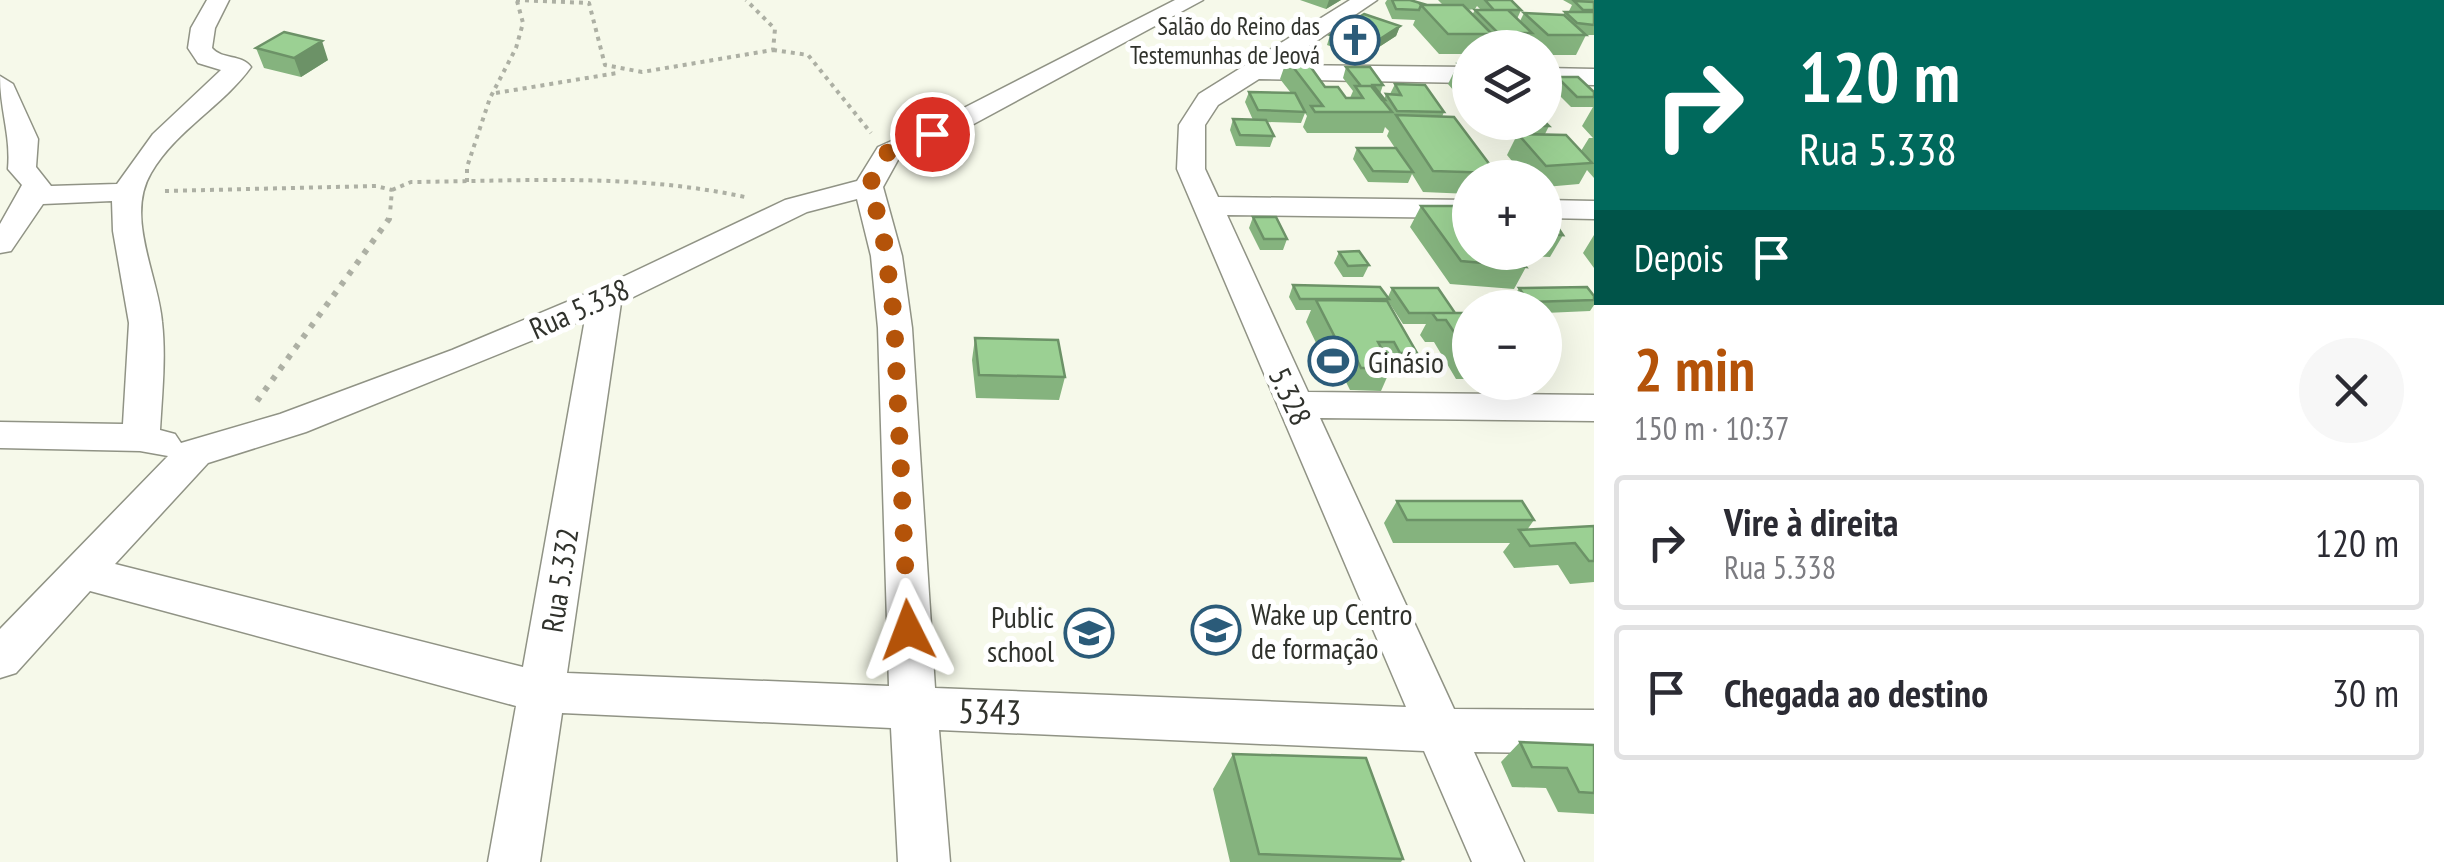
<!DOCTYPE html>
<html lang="pt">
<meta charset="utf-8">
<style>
:root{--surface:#fff;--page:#f7f7f7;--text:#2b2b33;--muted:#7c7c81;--line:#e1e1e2;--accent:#b45309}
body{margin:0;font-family:"PT Sans Narrow",sans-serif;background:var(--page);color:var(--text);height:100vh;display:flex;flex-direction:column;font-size:38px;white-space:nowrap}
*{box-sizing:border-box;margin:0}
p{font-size:32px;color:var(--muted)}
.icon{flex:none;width:55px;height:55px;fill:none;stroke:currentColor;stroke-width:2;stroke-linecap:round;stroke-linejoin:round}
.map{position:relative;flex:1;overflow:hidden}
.panel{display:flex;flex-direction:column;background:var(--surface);width:850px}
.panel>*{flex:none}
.banner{background:#00695c;color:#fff;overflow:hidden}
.controls{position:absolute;left:1452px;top:30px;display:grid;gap:20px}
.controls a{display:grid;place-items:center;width:110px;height:110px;border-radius:50%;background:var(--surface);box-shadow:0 10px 40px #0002;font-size:50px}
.pin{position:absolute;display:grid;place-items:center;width:85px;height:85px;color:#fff;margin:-42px;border:5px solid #fff;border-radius:50%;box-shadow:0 2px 10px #0007}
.me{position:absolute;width:110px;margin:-55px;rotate:357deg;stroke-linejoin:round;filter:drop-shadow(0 0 8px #0008)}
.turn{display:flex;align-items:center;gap:35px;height:210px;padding:0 40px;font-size:45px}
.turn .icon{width:130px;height:130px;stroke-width:2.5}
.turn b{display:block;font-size:70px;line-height:85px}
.then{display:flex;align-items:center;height:95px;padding:0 40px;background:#0003;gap:20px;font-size:38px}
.round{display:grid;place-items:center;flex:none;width:105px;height:105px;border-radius:52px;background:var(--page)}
.headline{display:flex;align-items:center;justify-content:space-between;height:170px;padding:0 40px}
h1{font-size:60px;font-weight:700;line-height:75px;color:var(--accent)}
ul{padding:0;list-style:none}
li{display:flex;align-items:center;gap:30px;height:135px;margin:0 20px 15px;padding:0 20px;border:5px solid var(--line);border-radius:10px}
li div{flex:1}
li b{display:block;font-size:38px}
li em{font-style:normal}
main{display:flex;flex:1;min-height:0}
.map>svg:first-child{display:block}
</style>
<main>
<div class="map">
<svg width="1594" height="862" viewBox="0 0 1594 862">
<rect width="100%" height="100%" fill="#f6f9ea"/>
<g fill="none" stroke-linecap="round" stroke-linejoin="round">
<g stroke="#909385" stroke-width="3">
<path id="minor" d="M207 0H229L215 28 212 48C222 60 242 54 251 67 223 106 176 130 151 173 125 217 158 275 162 322 166 358 162 394 160 430L175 434 181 443 280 414 452 350 593 291 785 200 857 181 878 147 952 114 1175 0H1203L970 126 899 158 883 187 902 256 912 328 935 688 1406 707 1177 169 1179 125 1199 94 1350 0H1377L1281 65 1470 67V83L1259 79 1218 105 1205 125V169L1218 197 1470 200V218L1227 215 1308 392 1594 395V421L1320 418 1454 709 1594 710V754L1474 752 1524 862H1472L1424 751 939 730 950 862H898L891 728 562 713 540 862H488L516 706 90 591 16 673 0 678V629L168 456 140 451 0 448V422L123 424 129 323 113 231 112 201 43 204 11 251 0 253V224L22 185 8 169C11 135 0 111 0 76L13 84 38 139 36 167 51 186 117 184 153 134 221 70 198 63 188 48 191 28ZM857 199 871 256 878 328 889 686 567 673 621 303 807 212ZM585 319 523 667 115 564 208 463 306 432Z
M1545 68 1594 69V85L1545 84Z
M1545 200 1594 201V219L1545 218Z"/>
</g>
<path stroke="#adb0a4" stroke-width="4" stroke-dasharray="4 5" stroke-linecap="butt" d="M516 0 589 3 605 65 642 72 773 50 775 29 746 0
M773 50 808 55 871 133
M496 93 617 73
M467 182V167L490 98 516 48 523 23 517 1
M392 190 411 182C524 181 634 173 745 197
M165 191 376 186 392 190 390 213"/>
<path stroke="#adb0a4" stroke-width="6" stroke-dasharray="5 8" stroke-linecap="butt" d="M257 401 389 219 390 210"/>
<use href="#minor" fill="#fff" fill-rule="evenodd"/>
</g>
<path fill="#85b37e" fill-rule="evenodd" d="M1300 0H1341L1326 9Z
M1387 0H1410L1427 5H1443L1438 0H1511L1521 10 1517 19 1520 21 1524 13 1563 15 1565 12H1570L1569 11 1572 5 1563 0H1594V35H1585H1586L1576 55H1545V48H1531L1527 44 1525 48H1470V54H1439L1413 25 1415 20 1392 19 1385 3ZM1477 6 1481 10H1475L1472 15 1467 10 1475 9Z
M1400 26 1396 36 1362 58 1327 45 1330 35Z
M256 48 328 60 301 77 264 68Z
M1287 59 1325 87 1346 98H1350L1353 91 1343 78 1346 67 1383 85 1380 94 1384 100 1386 94H1390L1395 84 1444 112 1442 117 1496 173 1493 178H1470V194L1423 192 1412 174 1408 183 1368 182 1353 159 1357 148H1395L1387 136 1389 131 1385 127 1383 133H1307L1303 127 1307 116 1305 113 1301 123 1267 122 1274 136 1270 147 1236 146 1230 130 1233 119 1253 120 1245 102 1249 92 1291 93 1280 79Z
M1458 64H1470V110L1448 84Z
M1557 77 1594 92V178L1587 170 1579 184 1545 187V178H1526L1507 155 1516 137 1490 136 1482 128 1485 122H1545L1549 126 1545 134 1581 151 1589 138H1593L1582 126 1593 107H1571L1551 87Z
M1421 206 1470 252H1545V208L1563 235 1550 257 1527 256 1524 264 1526 267 1514 289 1450 284 1410 227Z
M1253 217 1287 239 1283 250H1260L1249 228Z
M1594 235V268L1583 253Z
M1339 252 1369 265 1363 277H1343L1334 263Z
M1293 285 1388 297 1392 288 1455 313H1470V379H1456L1434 342H1425L1420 335 1426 324H1403L1388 301 1417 353 1405 376 1388 375 1381 391 1350 390 1342 374H1331L1306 322 1311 310H1296L1289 297Z
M1519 288 1594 296V305L1590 311 1545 313V308H1518L1512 300Z
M975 338 1065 377 1059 400 976 398 972 360Z
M1397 501 1534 520 1527 530 1594 526V582L1570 584 1558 565 1514 568 1503 552 1510 543H1393L1384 523Z
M1520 742 1594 745V814L1558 812 1546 788 1512 787 1501 762Z
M1233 754 1403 859 1401 862H1230L1213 789Z"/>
<path fill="#6c9267" d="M1329 0H1341L1326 9Z
M1400 26 1396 36 1362 58 1366 48Z
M322 41 328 60 301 77 294 58Z"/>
<path fill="#9bd093" stroke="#6c9267" stroke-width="2.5" d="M1392 0H1410L1427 5H1421L1419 10 1396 9Z
M1485 0H1511L1521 10H1494Z
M1574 1 1594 2V10H1583Z
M1421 5H1463L1492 34H1448Z
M1475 10H1508L1532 33H1498Z
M1565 12H1594V25L1577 23Z
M1524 13 1564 15 1586 35H1548Z
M1364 14 1400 26 1366 48 1330 35Z
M284 32 322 41 294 58 256 48Z
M1287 59H1305L1325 87H1338L1346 98H1363L1355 86H1371L1392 112H1315L1311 106H1323Z
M1458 64H1470V78Z
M1346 67H1370L1383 85H1373L1385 100H1382L1371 86H1361Z
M1557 77H1578L1594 92V97H1577Z
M1395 84 1425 85 1444 112 1397 111 1386 94 1401 95Z
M1249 92 1295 93 1305 112 1258 110Z
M1396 115 1454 117 1496 173 1433 171Z
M1233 119 1266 120 1274 136 1240 135Z
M1493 122H1545L1549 126H1495Z
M1518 134 1566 135 1592 163 1546 166Z
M1357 148H1396L1413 172 1373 171Z
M1421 206H1470V252H1524L1528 257H1518L1526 267 1461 261Z
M1545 208 1563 235 1545 234Z
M1253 217H1276L1287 239H1264Z
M1359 251 1369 265 1348 266 1339 252Z
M1293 285 1380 287 1389 299H1300Z
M1587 287 1594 296V300L1529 302 1519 288Z
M1392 288H1438L1455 313H1409Z
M1316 300 1387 301 1417 353H1400L1394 342H1378L1392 368H1361L1353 352 1342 351Z
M1432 313H1470V356L1446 320H1437Z
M975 338 1058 340 1065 377 979 375Z
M1397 501H1522L1534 520H1407Z
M1594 526V561H1589L1575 543 1530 546 1519 530Z
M1520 742 1594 745V793L1579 792 1567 768 1532 767Z
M1233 754 1366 758 1403 859 1259 854Z"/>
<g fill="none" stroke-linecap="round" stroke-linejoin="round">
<path stroke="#b45309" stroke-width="18" stroke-dasharray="0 32.4" d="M908 630 894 317 882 226 868 187 888 152 932 134"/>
</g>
<defs>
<g id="church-ring" transform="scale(2.5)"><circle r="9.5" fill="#fff" stroke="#2b5b79" stroke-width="1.5"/><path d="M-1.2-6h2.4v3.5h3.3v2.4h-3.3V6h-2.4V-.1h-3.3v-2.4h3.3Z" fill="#2b5b79"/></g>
<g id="stadium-ring" transform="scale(2.5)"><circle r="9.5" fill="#fff" stroke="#2b5b79" stroke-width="1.5"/><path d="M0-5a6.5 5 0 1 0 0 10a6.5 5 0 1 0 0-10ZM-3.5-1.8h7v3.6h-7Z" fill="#2b5b79"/></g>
<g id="school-ring" transform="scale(2.5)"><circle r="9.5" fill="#fff" stroke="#2b5b79" stroke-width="1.5"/><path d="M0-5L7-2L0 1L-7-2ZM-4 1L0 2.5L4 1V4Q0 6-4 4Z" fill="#2b5b79"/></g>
</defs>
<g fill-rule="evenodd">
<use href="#church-ring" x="1355" y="40"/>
<use href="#stadium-ring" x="1333" y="361"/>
<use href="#school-ring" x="1216" y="630"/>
<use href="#school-ring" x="1089" y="633"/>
</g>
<g text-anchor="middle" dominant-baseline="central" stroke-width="10" stroke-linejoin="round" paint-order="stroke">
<g font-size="25" fill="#30322c" stroke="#fff" text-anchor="end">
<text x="1320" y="26">Salão do Reino das<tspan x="1320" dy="29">Testemunhas de Jeová</tspan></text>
</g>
<g font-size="30" fill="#30322c" stroke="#fff">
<text transform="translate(579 308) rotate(-24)">Rua 5.338</text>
<text transform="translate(1291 396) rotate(65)">5.328</text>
<text transform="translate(559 580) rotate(-81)">Rua 5.332</text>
</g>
<g font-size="30" fill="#30322c" stroke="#fff" text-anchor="start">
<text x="1368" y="361">Ginásio</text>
<text x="1251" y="613">Wake up Centro<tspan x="1251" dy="34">de formação</tspan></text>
<text x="1054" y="616" text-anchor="end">Public<tspan x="1054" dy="34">school</tspan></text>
</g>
<g font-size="35" fill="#30322c" stroke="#fff">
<text transform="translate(990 711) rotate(2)">5343</text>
</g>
</g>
</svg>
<div class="controls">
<a><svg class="icon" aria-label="layers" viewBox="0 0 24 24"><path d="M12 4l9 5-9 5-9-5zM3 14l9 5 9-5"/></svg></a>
<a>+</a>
<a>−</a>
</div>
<div class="pin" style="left:932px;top:134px;background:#d93025"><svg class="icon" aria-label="arrive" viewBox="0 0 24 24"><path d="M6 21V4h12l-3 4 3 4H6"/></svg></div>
<svg class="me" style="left:908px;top:630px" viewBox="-20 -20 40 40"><path d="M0-17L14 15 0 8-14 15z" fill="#b45309" stroke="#fff" stroke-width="4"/></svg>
</div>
<section class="panel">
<div class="banner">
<div class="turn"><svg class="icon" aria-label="right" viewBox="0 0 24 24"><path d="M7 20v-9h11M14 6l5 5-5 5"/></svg><div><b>120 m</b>Rua 5.338</div></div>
<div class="then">Depois<svg class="icon" aria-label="arrive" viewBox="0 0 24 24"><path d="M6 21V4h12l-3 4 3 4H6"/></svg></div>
</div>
<div class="headline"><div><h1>2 min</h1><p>150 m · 10:37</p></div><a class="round"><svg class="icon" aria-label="close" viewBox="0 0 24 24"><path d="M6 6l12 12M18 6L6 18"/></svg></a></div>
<ul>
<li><svg class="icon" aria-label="right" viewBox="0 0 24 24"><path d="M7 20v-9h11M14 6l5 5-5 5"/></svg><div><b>Vire à direita</b><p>Rua 5.338</p></div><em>120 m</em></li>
<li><svg class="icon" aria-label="arrive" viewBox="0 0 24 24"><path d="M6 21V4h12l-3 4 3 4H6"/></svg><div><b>Chegada ao destino</b></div><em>30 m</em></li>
</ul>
</section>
</main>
